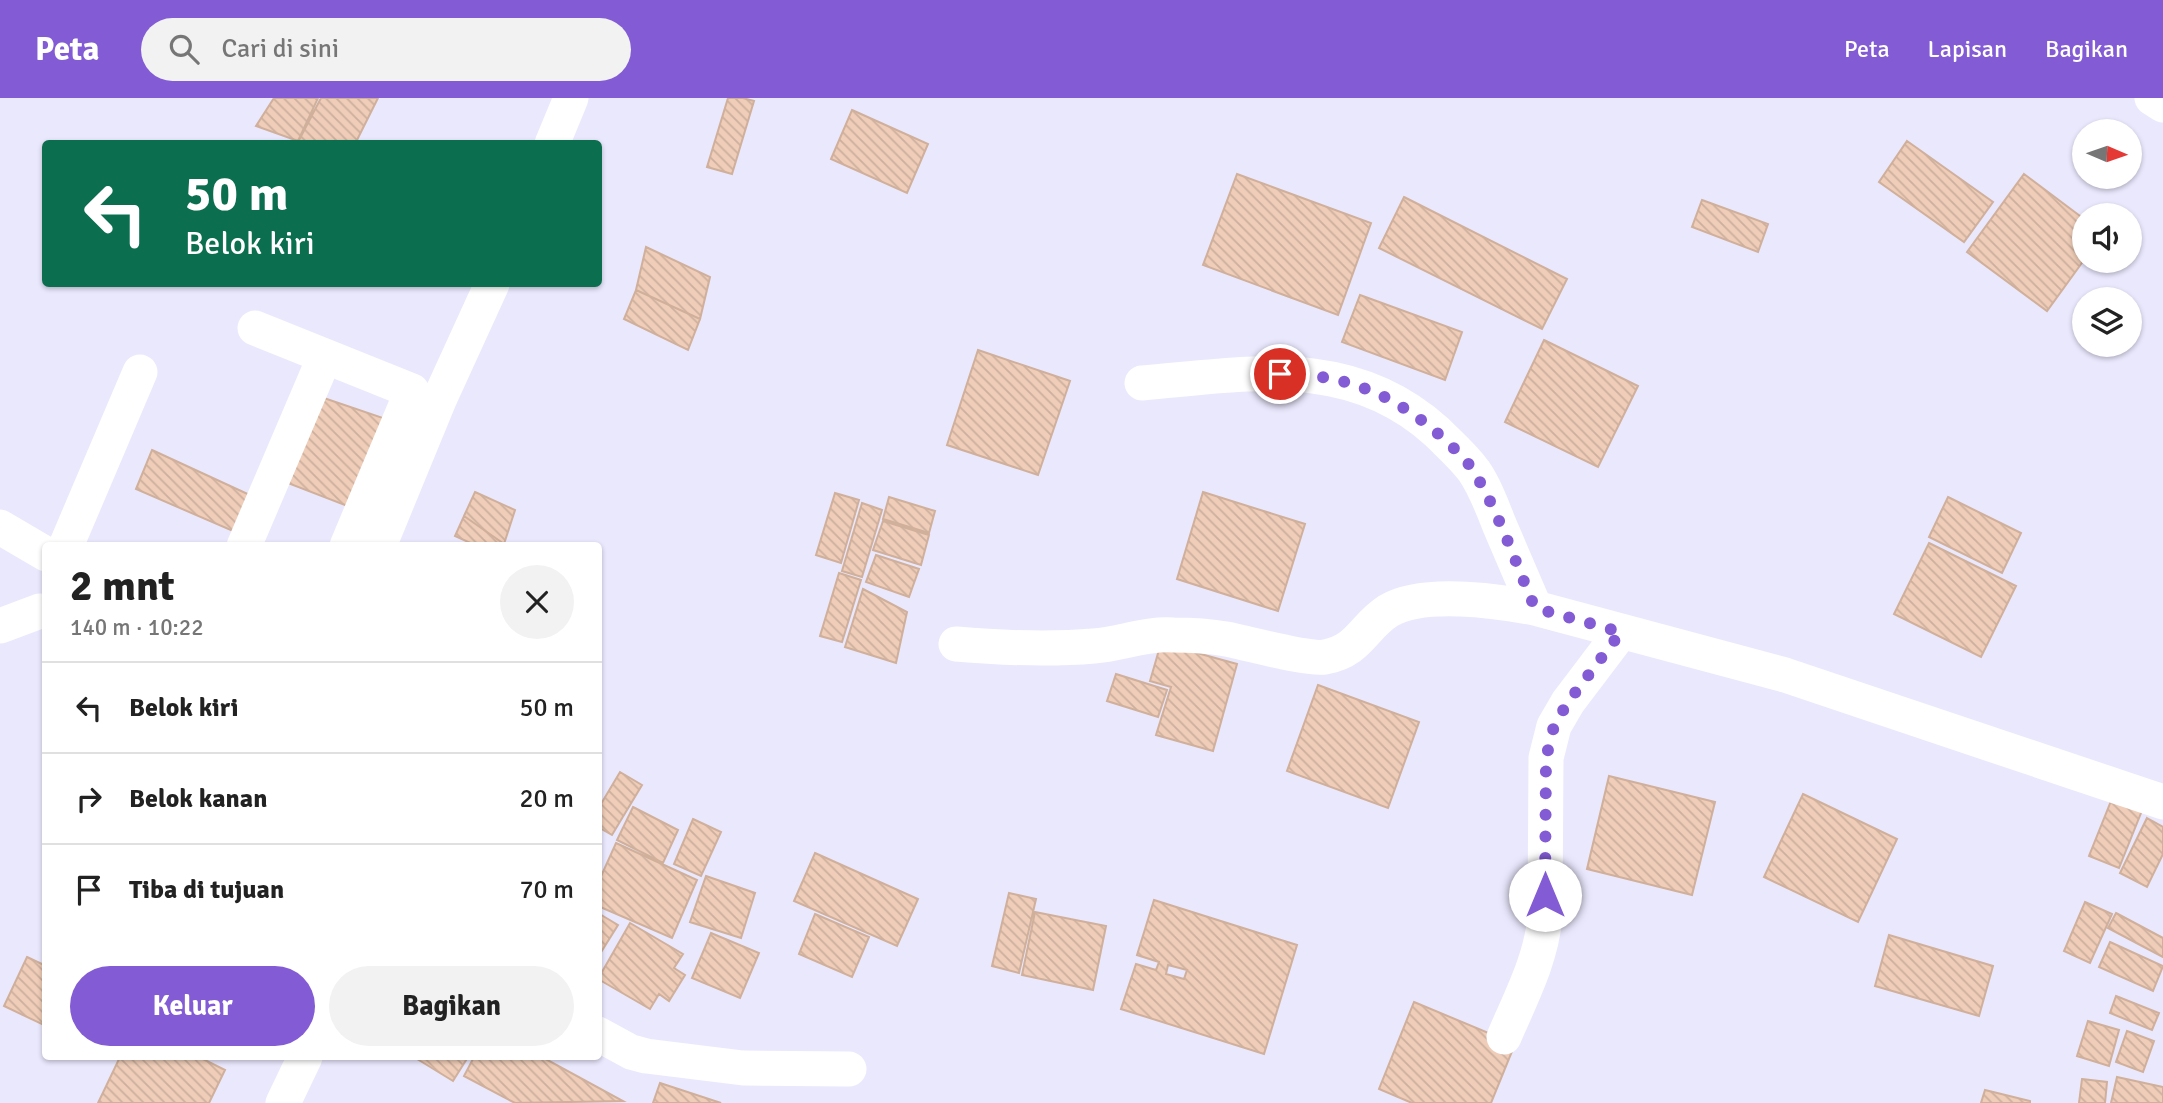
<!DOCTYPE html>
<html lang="id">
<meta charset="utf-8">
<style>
:root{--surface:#fff;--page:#f2f2f2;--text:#222;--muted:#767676;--line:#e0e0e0;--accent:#825bd5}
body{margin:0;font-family:Signika,sans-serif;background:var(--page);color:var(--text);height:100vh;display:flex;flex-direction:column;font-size:26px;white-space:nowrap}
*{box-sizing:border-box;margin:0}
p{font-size:23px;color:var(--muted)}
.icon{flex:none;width:38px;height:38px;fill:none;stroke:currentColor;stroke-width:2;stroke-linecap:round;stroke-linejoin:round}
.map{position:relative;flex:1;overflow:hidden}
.drawer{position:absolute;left:42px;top:444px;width:560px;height:518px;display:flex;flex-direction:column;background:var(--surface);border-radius:7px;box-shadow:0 2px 5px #0004}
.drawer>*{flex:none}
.guide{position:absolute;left:42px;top:42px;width:560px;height:147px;border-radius:7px;box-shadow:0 2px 5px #0004;background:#0b6e4f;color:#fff;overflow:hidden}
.needle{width:46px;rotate:92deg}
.fabs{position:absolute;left:2072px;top:21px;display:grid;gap:14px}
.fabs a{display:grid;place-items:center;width:70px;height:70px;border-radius:50%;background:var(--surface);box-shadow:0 2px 5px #0004;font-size:35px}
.pin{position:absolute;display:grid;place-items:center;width:60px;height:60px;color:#fff;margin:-30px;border:4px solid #fff;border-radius:50%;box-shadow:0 2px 7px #0007}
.me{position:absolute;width:77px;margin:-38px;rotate:0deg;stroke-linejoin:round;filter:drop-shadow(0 0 5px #0008)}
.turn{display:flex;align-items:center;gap:24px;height:147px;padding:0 28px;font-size:32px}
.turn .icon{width:91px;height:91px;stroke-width:2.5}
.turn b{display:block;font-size:49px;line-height:60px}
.round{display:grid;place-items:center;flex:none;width:74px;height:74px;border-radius:37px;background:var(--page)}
.headline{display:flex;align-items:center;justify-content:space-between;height:119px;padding:0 28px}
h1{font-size:42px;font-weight:700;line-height:52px}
.cta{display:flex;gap:14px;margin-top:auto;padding:14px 28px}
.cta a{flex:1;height:80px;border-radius:42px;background:var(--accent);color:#fff;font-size:28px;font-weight:700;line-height:80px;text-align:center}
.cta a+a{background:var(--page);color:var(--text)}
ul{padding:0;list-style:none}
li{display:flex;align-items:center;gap:21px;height:91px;padding:0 28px;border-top:2px solid var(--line)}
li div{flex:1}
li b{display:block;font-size:26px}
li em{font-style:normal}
header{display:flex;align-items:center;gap:42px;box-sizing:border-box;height:98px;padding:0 35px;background:var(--accent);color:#fff}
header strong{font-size:33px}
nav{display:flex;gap:38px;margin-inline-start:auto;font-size:24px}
.search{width:490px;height:63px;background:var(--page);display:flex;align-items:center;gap:18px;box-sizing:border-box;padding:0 24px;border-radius:38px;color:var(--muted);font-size:26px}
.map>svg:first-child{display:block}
</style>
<header>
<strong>Peta</strong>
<div class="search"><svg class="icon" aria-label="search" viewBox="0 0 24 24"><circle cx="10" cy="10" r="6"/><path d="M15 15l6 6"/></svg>Cari di sini</div>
<nav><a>Peta</a><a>Lapisan</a><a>Bagikan</a></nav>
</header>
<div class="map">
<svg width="2163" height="1005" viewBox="0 0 2163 1005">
<defs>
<pattern id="building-back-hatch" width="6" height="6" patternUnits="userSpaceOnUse" patternTransform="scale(1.75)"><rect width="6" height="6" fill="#efcdb8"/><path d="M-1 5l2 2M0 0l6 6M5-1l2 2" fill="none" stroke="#ccaf9e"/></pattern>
</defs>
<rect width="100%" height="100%" fill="#eae8fd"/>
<path fill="url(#building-back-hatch)" stroke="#d0af9b" stroke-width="2" fill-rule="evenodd" d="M274 0H318L298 43 256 28Z
M321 0H378L355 46H297Z
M728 0H743L754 3 732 76 707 69Z
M852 12 928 46 907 95 831 61Z
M1907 43 1993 104 1964 144 1879 84Z
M1237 76 1371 125 1338 217 1203 167Z
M2024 76 2084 121V162L2047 213 1967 154Z
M1404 99 1567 181 1542 231 1379 150Z
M1702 102 1768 126 1758 154 1692 129Z
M646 149 710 179 700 221 636 192Z
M636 192 700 221 688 252 624 221Z
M1360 197 1462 234 1445 282 1342 244Z
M1544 242 1638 288 1598 369 1505 324Z
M978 252 1070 283 1038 377 947 347Z
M315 297 383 320 350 409 280 382Z
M152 352 252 398 233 433 136 391Z
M475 394 515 412 504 446 464 418Z
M1203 394 1305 426 1278 513 1177 481Z
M835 395 859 402 841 465 816 457Z
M889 399 935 413 929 435 883 421Z
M1948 399 2021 435 2002 475 1929 439Z
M862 405 882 412 862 479 842 473Z
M464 418 504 446 477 448 455 438Z
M883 423 929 437 921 467 873 452Z
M1929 445 2016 488 1981 559 1894 516Z
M876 457 919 471 909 499 866 484Z
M839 475 861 482 842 544 820 538Z
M863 491 907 514 896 565 845 549Z
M1161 545 1237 566 1213 653 1156 637 1171 589 1150 583Z
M1116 576 1167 592 1158 619 1107 603Z
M1318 587 1419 624 1388 710 1287 673Z
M620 674 642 687 612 737 598 729V711Z
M1609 678 1715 704 1692 797 1587 771Z
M2115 693 2145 705 2119 770 2089 758Z
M1803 696 1897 741 1858 824 1764 779Z
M633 709 678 732 663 765 617 742Z
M2147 720 2163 729V756L2147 789 2120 775Z
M693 721 721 734 701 778 674 766Z
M616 745 697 782 672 840 598 808V785Z
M815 755 918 801 897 848 794 803Z
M706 778 755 795 741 840 690 824Z
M1009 795 1036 801 1019 875 992 868Z
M1154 802 1297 847 1264 956 1121 911 1136 866 1156 872 1159 864 1137 857ZM1168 867 1187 872 1184 881 1166 876Z
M2085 804 2112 816 2090 865 2064 853Z
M1035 814 1106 828 1093 892 1022 877Z
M598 815 618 827 598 859Z
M2116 815 2163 840V859L2108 830Z
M815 816 869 839 852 879 799 856Z
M630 825 683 856 674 870 685 877 669 903 659 896 650 911 598 881Z
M711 835 759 855 740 900 692 880Z
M1889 837 1993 868 1979 918 1875 888Z
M2110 844 2163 868 2153 893 2099 869Z
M27 859 46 868V928L4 908Z
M2116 898 2159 915 2152 932 2110 915Z
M1414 904 1515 946 1491 1005H1412L1379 991Z
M2088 923 2119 932 2109 968 2077 958Z
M2127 933 2154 943 2143 974 2116 964Z
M120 959H199L225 972 209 1005H98Z
M414 959H468L453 983Z
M474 959H542L623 1003 515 1005 464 978Z
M2117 979 2163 989V1005H2111Z
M2082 981 2107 984 2105 1005H2079Z
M660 985 721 1005H653Z
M1985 992 2030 1003V1005H1981Z"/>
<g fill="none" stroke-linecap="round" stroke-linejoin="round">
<path stroke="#fff" stroke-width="35" d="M2152 0 2163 7
M552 46 571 0
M255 230 412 293 347 448
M1142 285C1249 276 1350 255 1437 334 1450 347 1463 358 1474 373 1485 389 1492 408 1499 426 1511 454 1523 482 1535 510
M0 429 46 456
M66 448 140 274
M244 448 325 258
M379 448 439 302 492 186
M0 528 40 513
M956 546C1003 550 1047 552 1094 548 1120 546 1147 535 1173 537 1190 537 1209 538 1226 541 1248 545 1307 562 1325 559 1359 553 1363 529 1388 513 1423 492 1497 503 1535 510L1785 577 2163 704
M598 936 631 954 646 958 743 970 849 971
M1504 939C1521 899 1541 862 1545 819L1546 660 1554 628 1568 604 1621 534
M283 1005 305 959"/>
</g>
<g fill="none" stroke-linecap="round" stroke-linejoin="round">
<path stroke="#825bd5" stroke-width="12" stroke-dasharray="0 21.6" d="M1280 276C1346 276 1396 297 1444 341 1456 352 1468 363 1476 377 1500 418 1516 466 1535 510L1621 534 1568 604 1554 628 1546 660 1545 797"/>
</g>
</svg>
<div class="fabs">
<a><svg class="needle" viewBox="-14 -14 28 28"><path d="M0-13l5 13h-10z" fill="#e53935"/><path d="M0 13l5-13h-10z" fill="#767676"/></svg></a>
<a><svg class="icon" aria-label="sound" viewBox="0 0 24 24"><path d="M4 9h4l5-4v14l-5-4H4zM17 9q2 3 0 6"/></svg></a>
<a><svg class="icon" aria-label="layers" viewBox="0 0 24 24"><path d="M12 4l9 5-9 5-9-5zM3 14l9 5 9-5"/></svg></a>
</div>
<div class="pin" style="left:1280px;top:276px;background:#d93025"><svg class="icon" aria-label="arrive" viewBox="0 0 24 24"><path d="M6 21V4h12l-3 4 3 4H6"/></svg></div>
<svg class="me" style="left:1545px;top:797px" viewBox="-20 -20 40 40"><circle r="19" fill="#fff"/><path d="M0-13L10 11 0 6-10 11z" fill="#825bd5"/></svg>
<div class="guide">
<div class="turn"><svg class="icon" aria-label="left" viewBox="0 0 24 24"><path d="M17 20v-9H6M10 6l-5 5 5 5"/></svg><div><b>50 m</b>Belok kiri</div></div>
</div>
<section class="drawer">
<div class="headline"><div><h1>2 mnt</h1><p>140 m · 10:22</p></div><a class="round"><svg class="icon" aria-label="close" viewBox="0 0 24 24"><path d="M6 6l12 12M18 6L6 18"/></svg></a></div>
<ul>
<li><svg class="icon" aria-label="left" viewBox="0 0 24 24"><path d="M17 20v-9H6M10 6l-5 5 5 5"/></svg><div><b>Belok kiri</b></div><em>50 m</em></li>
<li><svg class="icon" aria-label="right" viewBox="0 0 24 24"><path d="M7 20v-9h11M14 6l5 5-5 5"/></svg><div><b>Belok kanan</b></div><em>20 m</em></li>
<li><svg class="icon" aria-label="arrive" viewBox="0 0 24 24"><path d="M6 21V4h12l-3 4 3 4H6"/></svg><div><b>Tiba di tujuan</b></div><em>70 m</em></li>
</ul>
<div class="cta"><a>Keluar</a><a>Bagikan</a></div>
</section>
</div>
